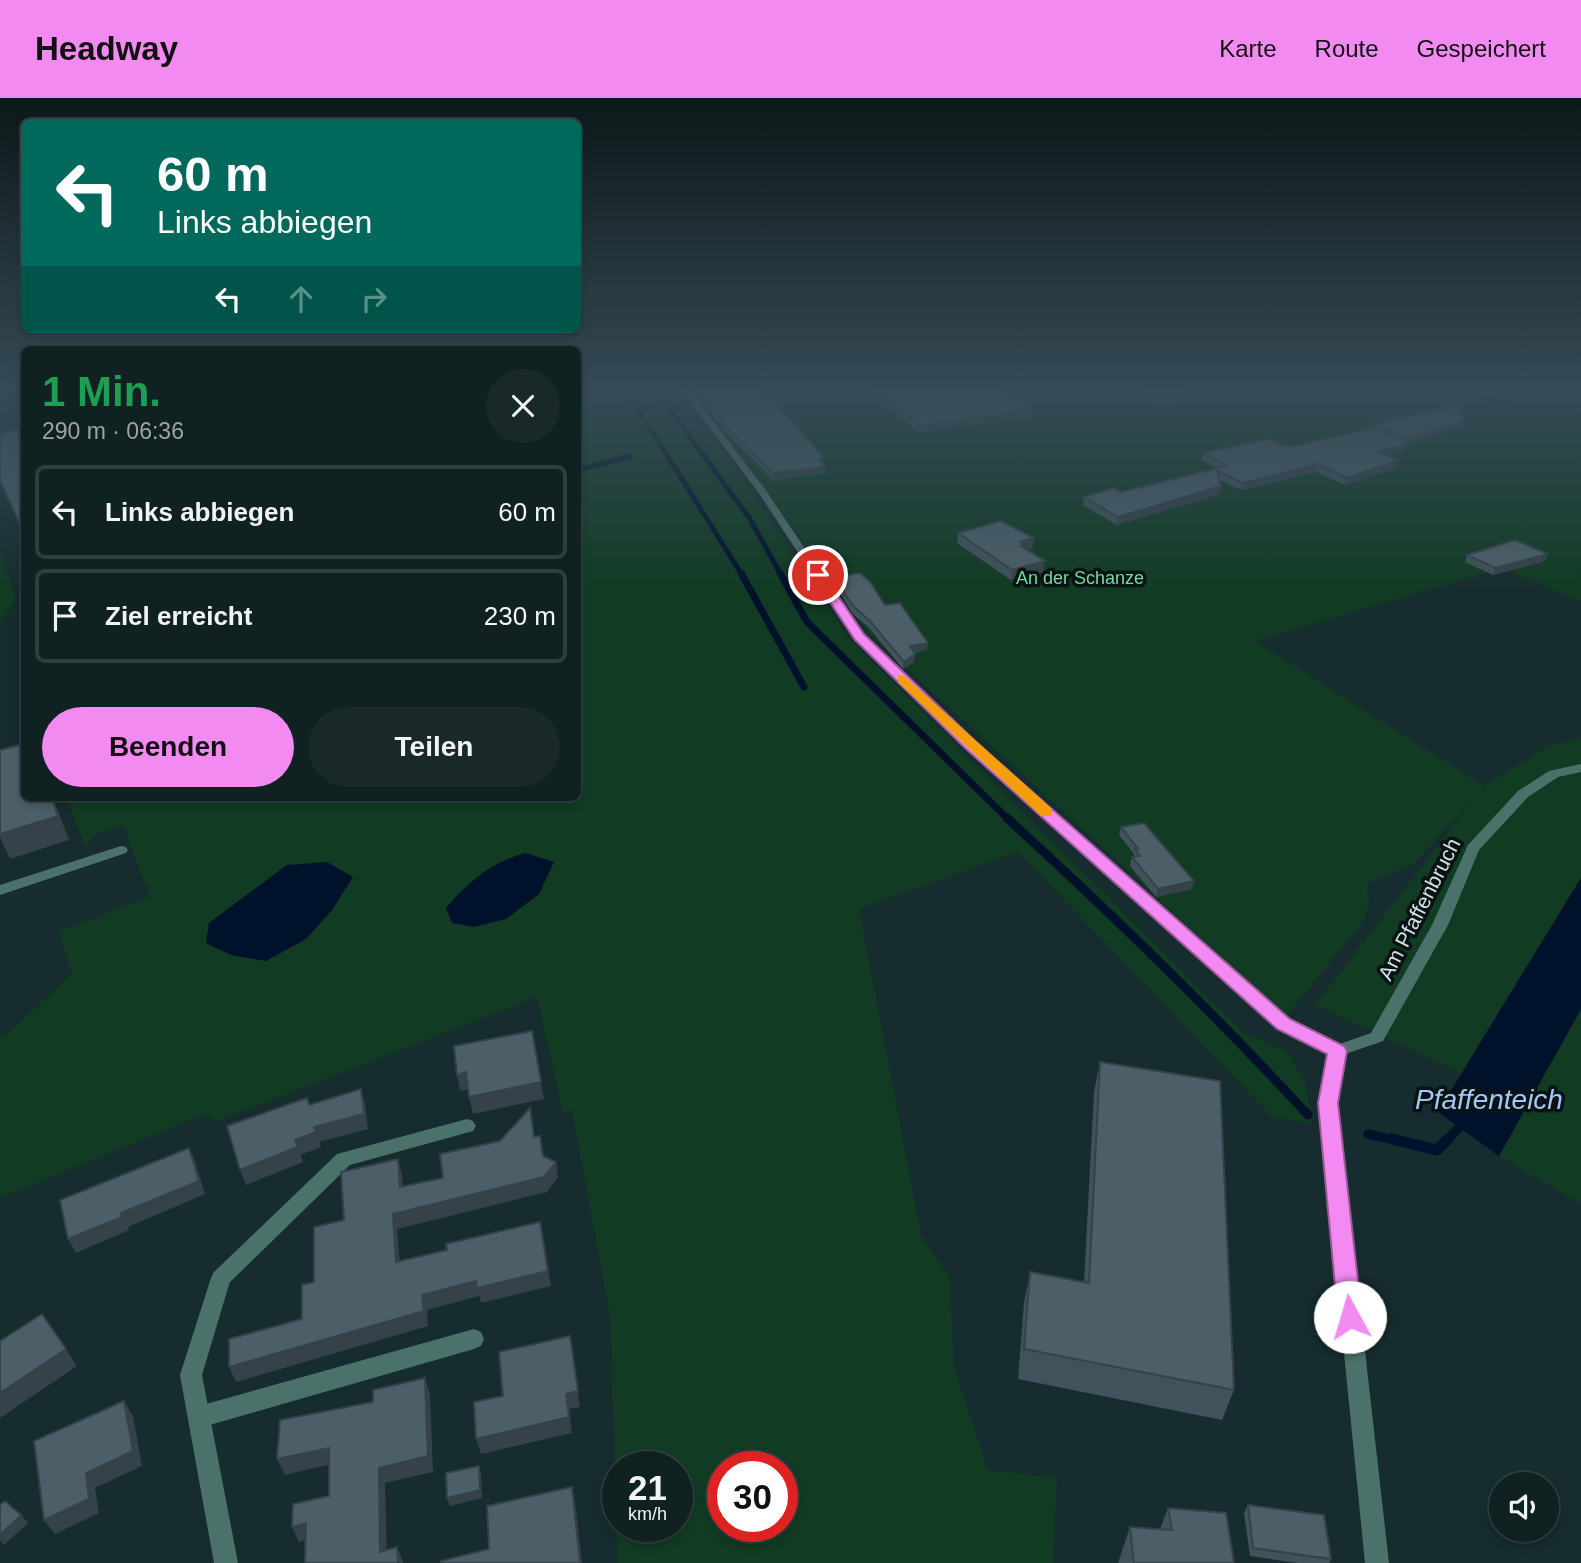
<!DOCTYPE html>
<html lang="de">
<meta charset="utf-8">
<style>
:root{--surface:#102122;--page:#19292a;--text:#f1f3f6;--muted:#9ca3a5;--line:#303e40;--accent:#f38af2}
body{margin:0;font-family:Helvetica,sans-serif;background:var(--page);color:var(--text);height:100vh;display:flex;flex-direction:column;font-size:26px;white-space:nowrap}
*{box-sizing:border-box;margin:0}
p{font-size:23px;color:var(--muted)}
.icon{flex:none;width:38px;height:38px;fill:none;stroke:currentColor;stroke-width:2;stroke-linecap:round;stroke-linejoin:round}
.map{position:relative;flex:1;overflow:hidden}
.panel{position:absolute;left:21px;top:248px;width:560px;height:455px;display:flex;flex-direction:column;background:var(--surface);border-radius:10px;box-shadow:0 4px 10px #0003,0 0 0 2px var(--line)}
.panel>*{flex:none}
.banner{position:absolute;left:21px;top:21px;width:560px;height:214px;border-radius:10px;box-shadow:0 4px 10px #0003,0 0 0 2px var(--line);background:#00695c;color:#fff;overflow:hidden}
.tools{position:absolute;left:1489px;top:1374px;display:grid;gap:14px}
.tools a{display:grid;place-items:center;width:70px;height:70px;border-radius:50%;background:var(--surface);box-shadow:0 4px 10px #0003,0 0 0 2px var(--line);font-size:35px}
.speed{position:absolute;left:602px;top:1353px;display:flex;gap:14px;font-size:35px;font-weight:700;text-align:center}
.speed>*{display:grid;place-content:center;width:91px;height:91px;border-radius:50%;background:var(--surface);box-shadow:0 4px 10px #0003,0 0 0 2px var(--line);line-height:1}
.speed small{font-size:18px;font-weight:400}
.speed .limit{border:10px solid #d22;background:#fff;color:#111}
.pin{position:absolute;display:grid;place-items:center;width:60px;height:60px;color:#fff;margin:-30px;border:4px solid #fff;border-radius:50%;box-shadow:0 2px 7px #0007}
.me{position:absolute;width:77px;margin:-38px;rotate:354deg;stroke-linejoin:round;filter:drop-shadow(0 0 5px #0008)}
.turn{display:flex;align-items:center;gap:24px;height:147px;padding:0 21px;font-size:32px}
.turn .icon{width:91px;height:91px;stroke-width:2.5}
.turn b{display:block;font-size:49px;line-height:60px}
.lanes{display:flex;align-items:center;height:66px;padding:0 21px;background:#0003;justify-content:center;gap:35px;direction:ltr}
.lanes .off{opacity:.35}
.round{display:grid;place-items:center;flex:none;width:74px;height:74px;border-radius:37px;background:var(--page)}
.summary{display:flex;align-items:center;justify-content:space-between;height:119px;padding:0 21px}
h1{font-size:42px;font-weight:700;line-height:52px;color:#1e9e55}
.cta{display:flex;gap:14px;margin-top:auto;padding:14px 21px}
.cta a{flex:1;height:80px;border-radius:42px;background:var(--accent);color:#111;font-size:28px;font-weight:700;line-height:80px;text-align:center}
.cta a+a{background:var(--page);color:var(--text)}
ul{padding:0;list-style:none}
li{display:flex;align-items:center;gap:21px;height:94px;margin:0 14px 10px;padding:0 7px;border:4px solid var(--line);border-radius:10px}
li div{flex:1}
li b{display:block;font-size:26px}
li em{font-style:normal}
header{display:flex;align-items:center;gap:42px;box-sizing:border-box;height:98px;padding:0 35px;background:var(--accent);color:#111}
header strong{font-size:33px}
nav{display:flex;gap:38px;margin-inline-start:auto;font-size:24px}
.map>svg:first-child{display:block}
</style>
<header>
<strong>Headway</strong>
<nav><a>Karte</a><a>Route</a><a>Gespeichert</a></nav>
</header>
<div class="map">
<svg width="1581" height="1465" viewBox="0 0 1581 1465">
<rect width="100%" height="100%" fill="#162c2e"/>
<path fill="#113b23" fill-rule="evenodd" d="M578 290H668L733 367 848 539 1244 935 1286 953 1305 983 1311 1026 1271 1018 1018 754 859 811 921 1137 950 1180 954 1269 988 1372 1057 1380 1053 1465H618L610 1217 572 1013 563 1015 537 899 212 1025 208 1015 0 1100V939L6 937 72 876 59 833 150 799 123 727 96 736 85 748 67 700H578ZM618 1368H677V1428H618ZM723 1368H782V1428H723Z
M692 290H1067L1105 298 1129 290H1407L1581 318V504L1503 470 1255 543 1484 688 1548 648 1581 640V780L1461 975 1315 907 1475 699 1414 766 1367 786 1369 805 1362 826 1286 918 867 534Z
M1435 290H1581V314Z
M0 453 16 501 0 525Z
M1581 911V1106L1499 1058Z"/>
<path fill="#00112c" d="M525 755 554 764 539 796 506 821 474 829 452 825 446 810C468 784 492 764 525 755Z
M327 764 353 779 332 812 306 841 266 863 231 857 206 845 209 825 287 767Z
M1581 780V911L1499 1058 1438 1014Z"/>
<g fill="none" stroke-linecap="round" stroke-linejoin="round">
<path stroke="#00112c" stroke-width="5" d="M625 290 742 477
M654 290 750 421 781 477
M578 372 631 358"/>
<path stroke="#00112c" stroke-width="7" d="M741 475 804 589
M780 475 807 524 1009 722"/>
<path stroke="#00112c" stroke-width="9" d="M1007 720C1111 815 1212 913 1308 1017
M1368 1036 1399 1043
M1446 1043 1467 1022"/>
<path stroke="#00112c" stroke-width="11" d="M1392 1041 1437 1052 1448 1041"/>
<path fill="#4b726a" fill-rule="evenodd" d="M680 290H688L765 391 863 537 976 644 1290 922 1343 949 1345 953 1343 957 1337 959 1331 957 1278 930 966 650 855 541 758 394Z
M467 1021 473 1023 476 1028 473 1033 350 1067 228 1186 221 1189 214 1186 211 1180 214 1174 337 1056Z
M474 1231 481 1234 484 1241 481 1248 474 1251 199 1330 191 1326 188 1319 191 1312 199 1308Z"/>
<path fill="#4b726a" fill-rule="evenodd" d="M1581 666V674L1558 679 1528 699 1479 752 1448 827 1383 943 1337 959 1331 957 1329 953 1331 949 1371 935 1432 827 1468 747 1518 693 1549 673Z"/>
<path fill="#4b726a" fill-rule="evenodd" d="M121 748 126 749 128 752 126 755 0 797V787Z
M1337 947 1343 949 1345 953 1337 1005 1389 1465H1365L1319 1005 1329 953 1331 949Z
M221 1171 228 1174 231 1180 202 1277 238 1465H214L180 1277 211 1180 214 1174Z"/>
</g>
<path fill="#41525a" d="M690 290H759L825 369V375L773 382 732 341Z
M865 290H999L1031 318 919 334Z
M1137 290H1222L1174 304H1154Z
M1463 324 1461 330 1407 345 1405 352 1387 358 1397 370 1345 387 1316 374 1241 392 1220 382V396L1117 427 1083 407 1084 399 1121 394 1217 370 1201 362 1203 355 1283 348H1295L1373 331 1374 326Z
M958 435 1034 440 1032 451 1028 452 1043 474 1011 482 957 445Z
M1548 456 1545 463 1493 477 1465 464 1467 457Z
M834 479 885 507 927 552 914 555V564L903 571 869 530 853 516 834 486Z
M1121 729 1192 791 1156 799 1130 768 1132 759H1133L1134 756 1119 737Z
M1100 964 1234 1292 1222 1322 1018 1281 1024 1205 1030 1174 1084 1184 1094 994Z
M1248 1407 1331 1461 1329 1465H1297L1250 1458 1244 1415Z
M1168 1410 1234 1465H1118L1130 1429 1160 1431Z"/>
<path fill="#35424a" d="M1202 290H1222L1174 304 1175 298Z
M1032 312 1031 318 919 334V328Z
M1463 324 1461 330 1407 345 1405 352 1375 361 1377 354 1406 345 1408 340Z
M1399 362 1397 370 1345 387 1347 380Z
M1318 366 1316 374 1241 392 1242 385Z
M825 369V375L773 382V375Z
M1221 388 1220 396 1117 427 1118 419Z
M1034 440 1032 451 1023 453 1020 444Z
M1548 456 1545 463 1493 477 1495 470Z
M1045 463 1043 474 1011 482 1012 472Z
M928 545 927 552 909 555 910 548Z
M915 556 914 564 903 571 904 564Z
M52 700H53L69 742 10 761 0 739V736Z
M1194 783 1192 791 1156 799 1158 791Z
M466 974 470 991 460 993 457 977Z
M541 984 544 1001 473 1016 469 999Z
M361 991 365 1006 368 1031 319 1044 321 1049 300 1057 295 1042 314 1029Z
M298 1049 303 1064 246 1087 240 1072Z
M189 1050 195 1063 205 1096 128 1129 129 1132 76 1155 68 1141 121 1115Z
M398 1061 402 1077 405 1104 400 1089Z
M556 1064 558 1079 547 1094 397 1131 401 1179 396 1164 393 1116Z
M540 1124 551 1188 481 1205 479 1198 427 1212 428 1228 236 1284 229 1269 422 1197Z
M570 1238 580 1309 569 1311 572 1335 481 1356 476 1341 566 1296Z
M66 1251 77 1268 0 1320V1295Z
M425 1280 430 1296 433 1374 385 1385 387 1465 380 1454 379 1370Z
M124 1303 133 1318 142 1368 95 1390 99 1415 55 1436 44 1422 86 1375Z
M329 1350 336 1365 285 1377 277 1361Z
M479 1368 481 1376 482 1400 450 1408 447 1400Z
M572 1389 575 1404 582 1465H580Z
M21 1417 28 1425 4 1447 0 1442V1437Z
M306 1425 313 1440 299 1444 292 1429Z
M397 1449 403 1464V1465H398Z"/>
<path fill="#4c5f69" stroke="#35424a" stroke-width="2" d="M694 290H759L807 340 824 360 819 361 825 369 773 375 732 335Z
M873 290H999L1032 312 919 328Z
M1146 290H1202L1175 298H1155Z
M1458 306 1463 324 1408 340 1374 326Z
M1371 330 1408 345 1377 354 1399 362 1347 380 1318 366 1242 385 1217 372 1221 388 1118 419 1084 399 1114 390 1121 394 1215 371 1227 367 1203 355 1269 341 1283 348H1295Z
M24 331V435L0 382V335Z
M1001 423 1034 440 1020 444 1024 447 1021 448 1045 463 1012 472 958 435Z
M1515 442 1548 456 1495 470 1467 457Z
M860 475 871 485 885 507 900 505 928 545 910 548 915 556 904 564 870 523 853 508 834 479Z
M24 646V700H52L58 718 0 736V652Z
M1144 725 1194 783 1158 791 1132 759 1140 758 1135 751H1138L1121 729Z
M532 933 541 984 469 999 466 974 457 977 454 948Z
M1100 964 1220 983 1234 1292 1024 1251 1030 1174 1089 1185Z
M361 991 364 1016 314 1029 316 1034 295 1042 298 1049 240 1072 227 1028 307 1000 309 1007Z
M530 1010 534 1039 540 1038 543 1058 556 1064 544 1079 393 1116 396 1164 447 1152 446 1146 540 1124 548 1173 477 1190 476 1183 422 1197 424 1213 229 1269V1241L302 1221V1187L314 1184V1129L344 1122 341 1074 398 1061 400 1089 443 1080 440 1056 500 1043Z
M189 1050 199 1083 121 1115 122 1119 68 1141 60 1102Z
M42 1216 66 1251 0 1295V1243Z
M570 1238 578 1293 566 1296 569 1319 476 1341 474 1304 503 1298 499 1254Z
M425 1280 428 1358 379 1370 380 1454 397 1449 398 1465H305L306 1425 292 1429 293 1406 329 1398V1350L277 1361 280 1322 373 1304V1292Z
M124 1303 133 1353 86 1375 89 1401 44 1422 34 1343Z
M479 1368 480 1392 447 1400 446 1375Z
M572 1389 580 1465H441V1463L489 1451 487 1408Z
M5 1403 21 1417 0 1437V1407Z
M1248 1407 1324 1417 1331 1461 1253 1450Z
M1168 1410 1226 1415 1234 1465H1134L1130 1429 1172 1432Z"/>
<linearGradient id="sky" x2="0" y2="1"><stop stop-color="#0c1819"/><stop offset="0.59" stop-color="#364b57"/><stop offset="1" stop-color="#364b57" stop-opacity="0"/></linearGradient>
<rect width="1581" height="495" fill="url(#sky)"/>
<path fill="#f38af2" stroke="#9e5a9d" stroke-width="2" d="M813 474H822L864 536 976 644 1290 921 1344 948 1347 953 1338 1005 1362 1219 1358 1226 1350 1229 1342 1226 1338 1219 1318 1005 1327 956 1277 931 965 650 855 542 812 477Z"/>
<path fill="#f59e0b" d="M903 577 1052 711V718H1041L898 584V578Z"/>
<g text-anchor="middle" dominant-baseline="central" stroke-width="7" stroke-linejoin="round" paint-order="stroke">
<g font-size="18" fill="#73db9c" stroke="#091314">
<text x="1080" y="480">An der Schanze</text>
</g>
<g font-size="21" fill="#d4e1e3" stroke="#091314">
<text transform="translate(1419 811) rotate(-63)">Am Pfaffenbruch</text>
</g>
<g font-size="28" font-style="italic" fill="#a1c8f9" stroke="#091314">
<text x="1489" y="1001">Pfaffenteich</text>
</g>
</g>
</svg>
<div class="tools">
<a><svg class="icon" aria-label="sound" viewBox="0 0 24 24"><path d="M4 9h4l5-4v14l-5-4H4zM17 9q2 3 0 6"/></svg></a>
</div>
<div class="speed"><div>21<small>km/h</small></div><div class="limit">30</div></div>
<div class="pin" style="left:818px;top:477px;background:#d93025"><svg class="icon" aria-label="arrive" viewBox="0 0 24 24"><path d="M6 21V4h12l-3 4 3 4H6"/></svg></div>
<svg class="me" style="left:1350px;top:1219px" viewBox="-20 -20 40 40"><circle r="19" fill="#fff"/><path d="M0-13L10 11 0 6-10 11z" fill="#f38af2"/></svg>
<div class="banner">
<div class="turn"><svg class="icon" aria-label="left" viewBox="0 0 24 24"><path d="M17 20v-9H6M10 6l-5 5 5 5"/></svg><div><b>60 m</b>Links abbiegen</div></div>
<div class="lanes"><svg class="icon" aria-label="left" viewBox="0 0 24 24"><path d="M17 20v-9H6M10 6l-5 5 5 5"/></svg><svg class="icon off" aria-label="ahead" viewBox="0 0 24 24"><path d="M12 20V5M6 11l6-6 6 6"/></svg><svg class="icon off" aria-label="right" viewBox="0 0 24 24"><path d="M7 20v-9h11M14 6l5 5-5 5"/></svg></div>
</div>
<section class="panel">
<div class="summary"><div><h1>1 Min.</h1><p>290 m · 06:36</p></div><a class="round"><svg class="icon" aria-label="close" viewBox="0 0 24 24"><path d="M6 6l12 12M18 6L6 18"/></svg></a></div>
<ul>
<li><svg class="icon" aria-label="left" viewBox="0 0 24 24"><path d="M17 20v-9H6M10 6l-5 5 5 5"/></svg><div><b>Links abbiegen</b></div><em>60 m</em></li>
<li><svg class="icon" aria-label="arrive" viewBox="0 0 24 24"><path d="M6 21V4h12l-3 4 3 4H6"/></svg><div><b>Ziel erreicht</b></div><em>230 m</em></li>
</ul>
<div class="cta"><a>Beenden</a><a>Teilen</a></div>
</section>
</div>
